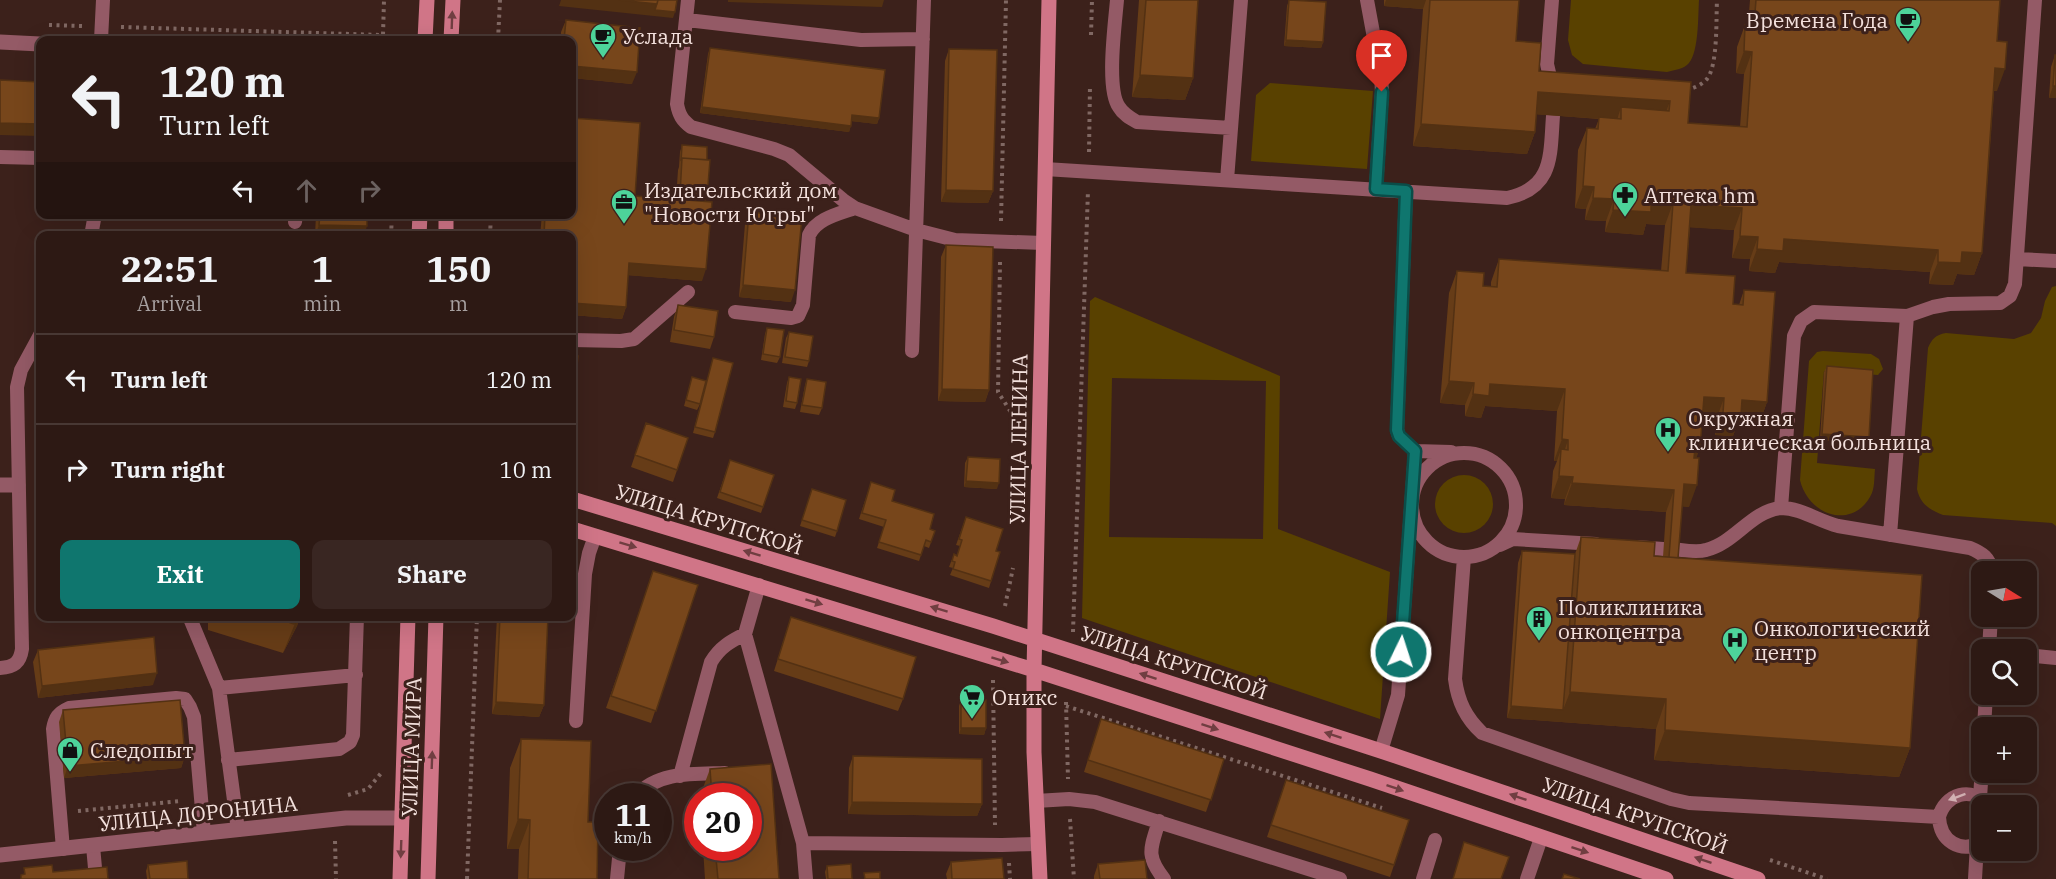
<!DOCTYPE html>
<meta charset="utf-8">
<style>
:root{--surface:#2d1914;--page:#392622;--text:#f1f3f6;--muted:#a7a0a0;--line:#483834;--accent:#0f766e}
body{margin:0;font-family:"IBM Plex Serif",serif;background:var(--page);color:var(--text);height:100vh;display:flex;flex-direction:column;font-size:22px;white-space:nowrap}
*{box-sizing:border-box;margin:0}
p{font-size:20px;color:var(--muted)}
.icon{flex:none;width:33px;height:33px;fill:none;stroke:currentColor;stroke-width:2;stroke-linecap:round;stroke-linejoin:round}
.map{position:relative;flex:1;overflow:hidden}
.drawer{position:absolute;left:36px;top:231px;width:540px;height:390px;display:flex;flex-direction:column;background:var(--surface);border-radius:12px;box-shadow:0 6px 24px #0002,0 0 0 2px var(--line)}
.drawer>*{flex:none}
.hud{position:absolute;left:36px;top:36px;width:540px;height:183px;border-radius:12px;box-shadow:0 6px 24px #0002,0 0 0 2px var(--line);background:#2d1914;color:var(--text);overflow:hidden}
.needle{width:39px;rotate:101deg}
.tools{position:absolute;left:1971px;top:561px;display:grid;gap:12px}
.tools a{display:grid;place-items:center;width:66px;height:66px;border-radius:12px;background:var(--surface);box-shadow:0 6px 24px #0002,0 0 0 2px var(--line);font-size:30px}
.speed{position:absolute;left:594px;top:783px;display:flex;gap:12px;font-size:30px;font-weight:700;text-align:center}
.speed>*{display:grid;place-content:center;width:78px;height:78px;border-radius:50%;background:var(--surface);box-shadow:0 6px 24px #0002,0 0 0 2px var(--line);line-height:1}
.speed small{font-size:15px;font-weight:400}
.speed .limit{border:9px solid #d22;background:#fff;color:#111}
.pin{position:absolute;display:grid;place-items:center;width:51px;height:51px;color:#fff;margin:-62px -26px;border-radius:50% 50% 50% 0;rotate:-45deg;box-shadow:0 0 6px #0007}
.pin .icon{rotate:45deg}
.me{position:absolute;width:66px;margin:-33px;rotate:4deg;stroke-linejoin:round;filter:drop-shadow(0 0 4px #0008)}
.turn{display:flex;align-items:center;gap:21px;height:126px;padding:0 24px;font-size:27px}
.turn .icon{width:78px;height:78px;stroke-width:2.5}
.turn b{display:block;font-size:42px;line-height:51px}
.lanes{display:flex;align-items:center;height:57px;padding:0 24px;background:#0003;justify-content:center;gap:30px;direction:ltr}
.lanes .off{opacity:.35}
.eta{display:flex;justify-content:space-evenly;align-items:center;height:102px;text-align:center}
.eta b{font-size:36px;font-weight:700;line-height:42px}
.button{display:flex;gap:12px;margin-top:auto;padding:12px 24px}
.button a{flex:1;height:69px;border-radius:12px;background:var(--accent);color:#fff;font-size:24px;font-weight:700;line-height:69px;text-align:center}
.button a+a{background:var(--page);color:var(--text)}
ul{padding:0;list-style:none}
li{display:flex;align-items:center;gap:18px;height:90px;padding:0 24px;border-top:2px solid var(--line)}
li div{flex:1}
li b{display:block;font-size:22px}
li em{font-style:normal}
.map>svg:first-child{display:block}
</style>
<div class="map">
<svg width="2056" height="879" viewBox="0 0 2056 879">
<rect width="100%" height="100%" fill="#3c211b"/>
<path fill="#594100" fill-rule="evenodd" d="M1571 0H1699C1698 15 1699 51 1689 63 1684 69 1675 70 1667 72L1583 64 1572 55 1568 40Z
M1270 83 1373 91 1367 169 1251 161 1256 95Z
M2056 286V526L2052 523 1943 515C1930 510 1920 504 1917 489L1928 348C1932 339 1935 335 1946 333L2014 339 2031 333 2041 318 2045 301 2052 287Z
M1095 297 1280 376 1278 529 1390 572 1380 719 1082 618 1090 301ZM1112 378 1266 381 1263 539 1109 537Z
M1823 351 1871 354 1879 359 1883 369 1878 375 1824 371 1817 463 1875 469C1874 478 1875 489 1870 497 1851 530 1808 515 1800 480L1809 361 1817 352Z
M1435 504a29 29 0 1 1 58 0a29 29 0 1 1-58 0Z"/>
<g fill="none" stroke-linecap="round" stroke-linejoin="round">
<path stroke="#806863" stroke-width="4" stroke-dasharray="3 4.5" stroke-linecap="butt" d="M49 25 83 26
M121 27 383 35 384 0
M1091 35 1092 0
M498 40 500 0
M1686 90C1695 88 1701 85 1707 79 1718 65 1716 19 1717 0
M1089 152 1090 85
M1001 221 1006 0
M391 236 392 214
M490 236 491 214
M1000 262 998 392 1016 420V423
M1005 606 1013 568
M1073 632 1088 190
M993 680 995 825
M994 694 1014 700
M1066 702 1068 779
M1066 706 1382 808
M348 795 368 789 382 772
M78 811 181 801
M1070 819 1074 879
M335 841 336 879
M1770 860 1827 879
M1009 863 1010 879
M467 879 477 616"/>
<path stroke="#945a66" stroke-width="14" d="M688 0 677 104C679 115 682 120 691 127L774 149 789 155 843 200 855 208 916 230 955 240 1043 243
M1117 0C1115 24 1106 89 1119 107 1123 114 1130 118 1137 122L1231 128
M1367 0 1381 76 1382 92 1376 189
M1552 0 1547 64 1553 90
M687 20 861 40 923 39
M101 40 103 0
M0 157 40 158
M1045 169 1507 198C1554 188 1550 155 1553 116
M1227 180 1241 0
M295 222 296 214
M91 236 95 214
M2017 259 2056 261
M735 312 791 318 798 316 803 305 809 235C817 218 839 214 855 208
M572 340 621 341 634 339 688 292
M912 351 924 0
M1415 451 1451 452
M1412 505a52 52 0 1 1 104 0a52 52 0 1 1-104 0Z
M1890 535 1907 316
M1500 545 1513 539 1596 544
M1636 547 1663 549
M1673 549C1683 550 1696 553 1706 550 1735 543 1751 511 1781 508
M1464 557 1455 679C1458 702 1466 718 1482 733L1671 799 1689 803 1939 817
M1992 572C1990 558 1982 553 1970 548L1838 526C1818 521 1801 508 1781 508L1794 336 1801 321 1814 312 1907 316 1933 307 1949 304 2000 303 2010 296 2015 284 2035 0
M759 585 745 634 803 843 806 879
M189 616 219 688 238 830
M1989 650 1991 616
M2026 655 2056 658
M0 668C14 667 20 663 22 649L17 387 21 370 40 335
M219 688 356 675
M576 721 585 574 589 553 595 536
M1984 728 1986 694
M1381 751 1398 695 1415 451 1399 436 1397 430 1406 191
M228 760 339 749 350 742 353 735 357 616
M680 776 711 662C720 647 731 641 745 634
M637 796C656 771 697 774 725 773
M1980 798 1982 767
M1036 801 1069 799 1095 802 1340 879
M1159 821C1151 848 1145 855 1164 879
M1982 842C1960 854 1940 841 1939 817 1945 794 1972 785 1988 806
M803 843 1002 845 1037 844
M93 846 96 879
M63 849 53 729C55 718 58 713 69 708L176 698 185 699 190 707 194 717 204 833
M617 879 620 848
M1423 879 1435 840
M1527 879 1541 838
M1975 879 1977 844"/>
<path stroke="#945a66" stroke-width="15" d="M0 42 40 44
M0 485H18
M0 855 346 818H402"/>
<path stroke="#d07587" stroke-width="15" d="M425 40 427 0
M451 40 453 0
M419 236 420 214
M446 236V214
M572 499 993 626 1381 751 1758 879
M572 529 1034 670 1370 779 1666 879
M400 879 408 616
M428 879 436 616
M1040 879 1034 752V670L1049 0"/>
</g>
<path fill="#663c17" d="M1139 0H1198L1193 78 1185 100 1132 97Z
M1289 0 1323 42 1321 48 1284 46 1287 6Z
M1384 0H1519L1516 41 1539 71 1691 82 1688 123 1740 127 1744 74 1736 73 1737 47 1745 25H1748L1750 0H2000L1997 41V91H1994L1982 253 1974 275 1957 274 1953 285 1929 284 1930 272 1779 262 1775 273 1749 271 1750 259 1732 258 1734 230 1690 227 1686 273 1733 304 1739 305 1744 290 1767 402 1759 424 1738 422 1733 436 1715 435 1716 420 1702 419 1689 507 1682 506 1678 558 1910 748 1899 777 1654 760 1656 729 1507 718 1518 563 1522 551 1575 554 1581 537 1654 556 1663 557 1666 512 1564 505 1565 499 1551 498 1553 471 1557 461H1554L1557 411 1485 406 1481 418 1465 416V405L1440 403 1449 293 1457 271 1483 286 1491 287V282L1499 259 1661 271 1665 225 1646 224 1643 235 1605 232 1606 221 1585 220 1586 209 1575 208 1578 150 1587 128 1595 129 1599 119 1536 114 1535 132 1527 154 1413 146 1423 9 1384 6Z
M566 20 632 84 572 78V40H561V32Z
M710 48 879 118 877 124 852 121 849 132 700 113 708 54Z
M949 49 993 191 988 203 941 202 945 61Z
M2055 55 2056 98H2049L2051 67Z
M682 145 707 160V197L705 201 702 281 628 275 626 307 622 319 572 315V236H540L542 214H572L635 196 676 199 678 170 679 167 680 152Z
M749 212 791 302 739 297 745 224Z
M316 214H367L364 236H315Z
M946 245 989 390 985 402 938 401 941 257Z
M678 305 714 337 710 349 670 342 674 317Z
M767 328 780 357 777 363 761 360 765 334Z
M789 332 809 361 807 367 782 363 786 338Z
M713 358 715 432 713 438 693 433Z
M1827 366 1867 443 1820 440 1824 372Z
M692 377 700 404 697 410 684 406Z
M789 377 797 403 795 409 783 407 787 383Z
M807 379 822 408 819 415 800 412 805 385Z
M646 423 688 438 673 482 631 467Z
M968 457 997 489 964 487 965 463Z
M730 460 774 475 761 513 717 498Z
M871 482 892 501 930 529 935 531 929 548 924 546 919 561 877 548 884 527 859 519Z
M812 489 837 531 835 537 800 526Z
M966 517 996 551 1000 552 989 588 950 575 953 568 949 567 954 554 957 555 960 546 956 545Z
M653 571 698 585 651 723 606 708Z
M208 616H300L297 626 283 653 208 630Z
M497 616H548L544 705 539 717 492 714Z
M791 617 903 699 898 711 774 671Z
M38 650 153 685 38 698 33 662Z
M961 700 986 728 984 735 959 734V706Z
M63 710 185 756 181 768 64 778 59 722Z
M1101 719 1224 759 1206 812 1084 772Z
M521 739 588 822 597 879H518L519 849H507L510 768Z
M853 756 982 804 977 816 848 814 849 768Z
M771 764 779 879H705L703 848H748V796H700L710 769Z
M1282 792 1394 865 1390 877 1267 837Z
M951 862 1004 879H947L946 874Z
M1098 864 1147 879H1094V876Z
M148 865 188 879H147L146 871Z
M827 866 852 879H826L825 872Z"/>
<path fill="#533113" d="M561 0H619L657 4 675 12 673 18 559 6Z
M728 0H884L882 7 728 2Z
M1386 0H1426L1423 9 1384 6Z
M1286 40 1323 42 1321 48 1284 46Z
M1744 51 1752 52 1744 74 1736 73Z
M572 66 637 72 632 84 572 78Z
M1995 68 2005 69 1997 91 1987 90Z
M1140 75 1193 78 1185 100 1132 97Z
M2053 86H2056V98H2049Z
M1538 92 1670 101 1662 123 1621 107 1617 120 1530 114Z
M702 107 851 126 849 132 700 113Z
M852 115 879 118 877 124 850 121Z
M0 123 40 124V136L0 135Z
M1421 124 1535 132 1527 154 1413 146Z
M1583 186 1594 187 1586 209 1575 208Z
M946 190 993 191 988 203 941 202Z
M680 195 707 197 702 209 675 207Z
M1593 198 1614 199 1606 221 1585 220Z
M1651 202 1673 203 1665 225 1646 224 1643 235 1605 232 1613 210Z
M1691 205 1742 208 1734 230 1683 227Z
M319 225 367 226 364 236H315Z
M1740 236 1758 237 1750 259 1732 258Z
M1784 239 1938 250 1930 272 1779 262 1775 273 1749 271 1757 249Z
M1962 252 1982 253 1974 275 1957 274 1953 285 1929 284 1938 262Z
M629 263 706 269 702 281 625 275Z
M743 285 795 290 791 302 739 297Z
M572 303 626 307 622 319 572 315Z
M1449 381 1474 383 1465 405 1440 403Z
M1490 384 1565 389 1557 411 1485 406 1481 418 1465 416 1473 394Z
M572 386H575L573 392H572Z
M942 389 989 390 985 402 938 401Z
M1704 397 1724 398 1716 420 1696 419Z
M1742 400 1767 402 1759 424 1738 422 1733 436 1715 435 1723 413Z
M1822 434 1869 437 1867 443 1820 440Z
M1562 439 1568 440 1561 461V449L1557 461H1554Z
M1695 448H1700L1692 470Z
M1559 476 1573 477 1565 499 1551 498Z
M966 481 999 483 997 489 964 487Z
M1572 483 1674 490 1666 512 1564 505Z
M1684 484 1697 485 1689 507 1676 506Z
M298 616H300L297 626 283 653Z
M157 673 153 685 38 698 42 686Z
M1570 692 1666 699 1656 729 1507 718 1511 706 1563 710Z
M496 702 544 705 539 717 492 714Z
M961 728H986L984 735 959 734Z
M1665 730 1910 748 1899 777 1654 760Z
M185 756 181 768 64 778 68 766Z
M852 802 982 804 977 816 848 814Z
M518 819 530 820 519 849H507Z"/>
<path fill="#77461b" stroke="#533113" stroke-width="1.5" d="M619 0H658L657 4Z
M658 0H677L675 12 655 10Z
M1146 0H1198L1193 78 1140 75Z
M1289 0 1326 2 1323 42 1286 40Z
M1430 0H1519L1516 41 1541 43 1539 71 1691 82 1688 123 1747 127 1752 52 1744 51 1745 25H1754L1756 0H2000L1997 41 2007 42 2005 69 1995 68 1982 253 1962 252 1961 263 1938 262V250L1784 239 1783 251 1757 249 1758 237 1740 236 1742 208 1691 205 1686 273 1735 276 1733 304 1743 305 1744 290 1775 292 1767 402 1742 400 1741 414 1723 413 1724 398 1704 397 1700 448H1695L1694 458H1699L1697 485 1684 484 1678 558 1669 557 1674 490 1572 483 1573 477 1559 476 1561 449 1568 450V440L1562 439 1565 389 1490 384 1489 396 1473 394 1474 383 1449 381 1457 271 1484 273 1483 286 1497 287 1499 259 1668 271 1673 203 1651 202V212L1613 210 1614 199 1593 198 1594 187 1583 186 1587 128 1598 129 1599 117 1621 119V107L1669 111 1670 101 1538 92 1535 132 1421 124Z
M566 20 640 28 637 72 572 66V40H564Z
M710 48 885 70 879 118 852 115 851 126 702 107Z
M949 49 997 50 993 191 946 190Z
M2055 55H2056V86H2053Z
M0 80 40 82V124L0 123Z
M572 118 640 123 635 196 712 202 706 269 629 263 626 307 572 303V236H544L545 214H572Z
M682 145 707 147V160L682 158 681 161Z
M682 158 710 160 707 197 680 195Z
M749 212 802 217 795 290 743 285Z
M320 214H367V226L319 225Z
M946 245 993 247 989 390 942 389Z
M678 305 718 311 714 337 674 330Z
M767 328 784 330 780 357 763 354Z
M789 332 813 336 809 361 785 357Z
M572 356H578L575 386H572Z
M713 358 733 363 715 432 695 427Z
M1827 366 1873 370 1869 437 1822 434Z
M692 377 706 381 700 404 686 400Z
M789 377 801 379 797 403 786 401Z
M807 379 826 382 822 408 802 405Z
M646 423 688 438 677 470 635 455Z
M968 457 1000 459 999 483 966 481Z
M730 460 774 475 763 507 720 492Z
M871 482 895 490 892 501 934 514 930 529 935 531 931 542 926 540 921 555 879 542 886 520 862 513Z
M812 489 846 500 837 531 802 520Z
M966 517 1003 529 996 551 1000 552 991 581 953 569 955 562 952 561 954 554 957 556 962 540 959 539Z
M1581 537 1655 542 1654 556 1922 575 1910 748 1665 730 1666 699 1570 692Z
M1522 551 1575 554 1563 710 1511 706Z
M653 571 698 585 656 711 611 696Z
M271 616H298L294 624Z
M500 616H548L544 705 496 702Z
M791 617 916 657 903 699 778 659Z
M154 637 157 673 42 686 38 650Z
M180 700 185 756 68 766 63 710Z
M961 700H986V728H961Z
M1101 719 1224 759 1211 800 1088 760Z
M521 739 591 741 588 822H598L597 879H528L530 820 518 819Z
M853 756 982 759V804L852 802Z
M771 764 779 879H718L715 848H748V796H712L710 769Z
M1286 780 1409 820 1394 865 1271 825Z
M1464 842 1509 857 1501 879H1453Z
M1002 858 1004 879H952L951 862Z
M1145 860 1147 879H1100L1098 864Z
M187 861 188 879H150L148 865Z
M851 864 852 879H828L827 866Z
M52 865 53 872 107 867 108 879H21V875L25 874 24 868Z
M880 872V879H865L864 873Z
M1564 874 1580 879H1562Z"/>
<defs><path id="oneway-solid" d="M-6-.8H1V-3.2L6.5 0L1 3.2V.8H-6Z" transform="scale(1.5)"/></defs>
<g fill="#703e41">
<use href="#oneway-solid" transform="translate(452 20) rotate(-88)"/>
<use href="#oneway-solid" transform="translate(628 545) rotate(17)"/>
<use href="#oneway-solid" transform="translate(752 553) rotate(-163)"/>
<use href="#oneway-solid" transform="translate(814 602) rotate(17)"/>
<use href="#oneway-solid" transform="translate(939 609) rotate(-163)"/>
<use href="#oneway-solid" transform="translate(1000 660) rotate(17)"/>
<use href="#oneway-solid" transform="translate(1148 676) rotate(-162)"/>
<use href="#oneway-solid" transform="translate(1210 727) rotate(18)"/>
<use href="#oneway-solid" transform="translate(1333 735) rotate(-162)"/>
<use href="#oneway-solid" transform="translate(432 760) rotate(-88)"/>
<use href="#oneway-solid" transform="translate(1395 788) rotate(19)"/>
<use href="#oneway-solid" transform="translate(1518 797) rotate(-161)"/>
<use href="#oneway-solid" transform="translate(401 849) rotate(92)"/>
<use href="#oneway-solid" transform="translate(1580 850) rotate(18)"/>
<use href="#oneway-solid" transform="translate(1703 860) rotate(-161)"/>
</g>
<use fill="#d2b1b3" href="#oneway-solid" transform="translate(1957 797) rotate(160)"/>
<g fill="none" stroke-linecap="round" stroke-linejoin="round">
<g stroke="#0a4d48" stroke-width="15">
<path id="route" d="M1382 92 1376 189 1406 191 1397 430 1399 436 1415 451 1401 652"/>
</g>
<use href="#route" stroke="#0f766e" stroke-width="10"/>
</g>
<defs>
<g id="cafe-pin" transform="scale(1.35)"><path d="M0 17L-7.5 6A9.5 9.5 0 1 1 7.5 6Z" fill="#4dd39a" stroke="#3c211b"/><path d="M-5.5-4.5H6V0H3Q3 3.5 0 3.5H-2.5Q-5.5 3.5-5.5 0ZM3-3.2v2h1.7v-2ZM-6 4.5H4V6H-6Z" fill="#111"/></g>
<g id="pharmacy-pin" transform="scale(1.35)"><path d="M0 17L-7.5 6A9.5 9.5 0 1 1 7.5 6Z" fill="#4dd39a" stroke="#3c211b"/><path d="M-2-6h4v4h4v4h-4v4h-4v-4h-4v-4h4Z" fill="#111"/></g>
<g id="office-pin" transform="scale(1.35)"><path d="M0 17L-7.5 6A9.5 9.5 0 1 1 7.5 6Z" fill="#4dd39a" stroke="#3c211b"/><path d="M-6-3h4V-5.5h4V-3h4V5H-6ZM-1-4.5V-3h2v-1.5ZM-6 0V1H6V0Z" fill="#111"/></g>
<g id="hospital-pin" transform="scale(1.35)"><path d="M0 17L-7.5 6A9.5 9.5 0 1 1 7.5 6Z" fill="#4dd39a" stroke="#3c211b"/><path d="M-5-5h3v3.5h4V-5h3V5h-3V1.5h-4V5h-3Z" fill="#111"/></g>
<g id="building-pin" transform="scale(1.35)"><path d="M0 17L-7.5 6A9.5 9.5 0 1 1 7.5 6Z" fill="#4dd39a" stroke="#3c211b"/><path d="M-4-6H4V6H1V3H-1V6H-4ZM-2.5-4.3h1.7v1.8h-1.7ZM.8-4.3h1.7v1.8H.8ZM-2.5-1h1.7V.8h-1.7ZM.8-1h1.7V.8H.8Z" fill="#111"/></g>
<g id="supermarket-pin" transform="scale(1.35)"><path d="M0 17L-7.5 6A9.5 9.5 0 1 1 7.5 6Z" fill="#4dd39a" stroke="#3c211b"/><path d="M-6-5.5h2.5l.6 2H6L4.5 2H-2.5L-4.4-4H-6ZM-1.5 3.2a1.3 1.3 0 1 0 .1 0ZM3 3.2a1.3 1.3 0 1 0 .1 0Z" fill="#111"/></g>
<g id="shop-pin" transform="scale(1.35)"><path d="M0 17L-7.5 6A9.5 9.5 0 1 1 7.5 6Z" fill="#4dd39a" stroke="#3c211b"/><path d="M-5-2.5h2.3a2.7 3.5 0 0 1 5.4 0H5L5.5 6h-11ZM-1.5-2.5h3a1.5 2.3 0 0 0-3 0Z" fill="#111"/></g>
</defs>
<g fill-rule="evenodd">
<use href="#cafe-pin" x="1908" y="20"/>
<use href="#cafe-pin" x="603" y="36"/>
<use href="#pharmacy-pin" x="1625" y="195"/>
<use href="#office-pin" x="624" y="202"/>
<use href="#hospital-pin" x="1668" y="430"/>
<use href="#building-pin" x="1539" y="619"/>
<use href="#hospital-pin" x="1735" y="640"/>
<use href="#supermarket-pin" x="972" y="697"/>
<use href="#shop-pin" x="70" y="750"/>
</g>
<g text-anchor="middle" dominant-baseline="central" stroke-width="6" stroke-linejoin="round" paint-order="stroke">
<g font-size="21" fill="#f3e0dc" stroke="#3c211b" text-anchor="start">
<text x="1888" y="20" text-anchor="end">Времена Года</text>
<text x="622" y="36">Услада</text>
<text x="644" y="190">Издательский дом<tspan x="644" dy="24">"Новости Югры"</tspan></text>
<text x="1644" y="195">Аптека hm</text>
<text x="1688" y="418">Окружная<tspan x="1688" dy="24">клиническая больница</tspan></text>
<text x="1558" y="607">Поликлиника<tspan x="1558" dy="24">онкоцентра</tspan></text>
<text x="1754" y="628">Онкологический<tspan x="1754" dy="24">центр</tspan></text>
<text x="992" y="697">Оникс</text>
<text x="90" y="750">Следопыт</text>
</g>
<g font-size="21" fill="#f3e0dc" stroke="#3c211b">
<text transform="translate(1018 439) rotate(-89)">УЛИЦА ЛЕНИНА</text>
<text transform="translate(709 519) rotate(17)">УЛИЦА КРУПСКОЙ</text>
<text transform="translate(1174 662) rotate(18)">УЛИЦА КРУПСКОЙ</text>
<text transform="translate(411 747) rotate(-88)">УЛИЦА МИРА</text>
<text transform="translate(198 813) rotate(-6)">УЛИЦА ДОРОНИНА</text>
<text transform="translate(1635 815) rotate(19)">УЛИЦА КРУПСКОЙ</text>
</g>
</g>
</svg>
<div class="tools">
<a><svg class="needle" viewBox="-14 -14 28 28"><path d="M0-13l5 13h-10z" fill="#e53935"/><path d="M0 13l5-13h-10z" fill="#a7a0a0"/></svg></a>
<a><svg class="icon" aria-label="search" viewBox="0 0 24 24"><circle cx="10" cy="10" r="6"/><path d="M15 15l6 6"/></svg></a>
<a>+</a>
<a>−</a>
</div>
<div class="speed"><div>11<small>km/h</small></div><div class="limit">20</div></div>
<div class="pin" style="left:1382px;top:92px;background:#d93025"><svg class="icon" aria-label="arrive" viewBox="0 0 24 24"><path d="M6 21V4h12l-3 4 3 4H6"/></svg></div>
<svg class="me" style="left:1401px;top:652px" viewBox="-20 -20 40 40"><circle r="17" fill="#0f766e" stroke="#fff" stroke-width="3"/><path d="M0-11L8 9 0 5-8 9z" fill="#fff"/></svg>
<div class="hud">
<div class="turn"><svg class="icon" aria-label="left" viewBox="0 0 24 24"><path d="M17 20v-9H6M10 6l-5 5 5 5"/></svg><div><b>120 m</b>Turn left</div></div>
<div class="lanes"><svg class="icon" aria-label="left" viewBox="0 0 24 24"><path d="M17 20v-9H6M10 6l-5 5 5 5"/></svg><svg class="icon off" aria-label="ahead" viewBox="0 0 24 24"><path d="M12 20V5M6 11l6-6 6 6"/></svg><svg class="icon off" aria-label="right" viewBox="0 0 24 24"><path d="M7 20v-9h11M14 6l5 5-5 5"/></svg></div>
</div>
<section class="drawer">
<div class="eta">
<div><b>22:51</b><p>Arrival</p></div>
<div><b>1</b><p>min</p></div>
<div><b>150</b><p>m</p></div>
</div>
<ul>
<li><svg class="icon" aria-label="left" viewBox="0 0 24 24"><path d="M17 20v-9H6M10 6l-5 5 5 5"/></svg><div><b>Turn left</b></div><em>120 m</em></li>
<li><svg class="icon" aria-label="right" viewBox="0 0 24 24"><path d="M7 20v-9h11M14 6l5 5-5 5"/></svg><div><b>Turn right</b></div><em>10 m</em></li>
</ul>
<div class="button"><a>Exit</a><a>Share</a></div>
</section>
</div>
